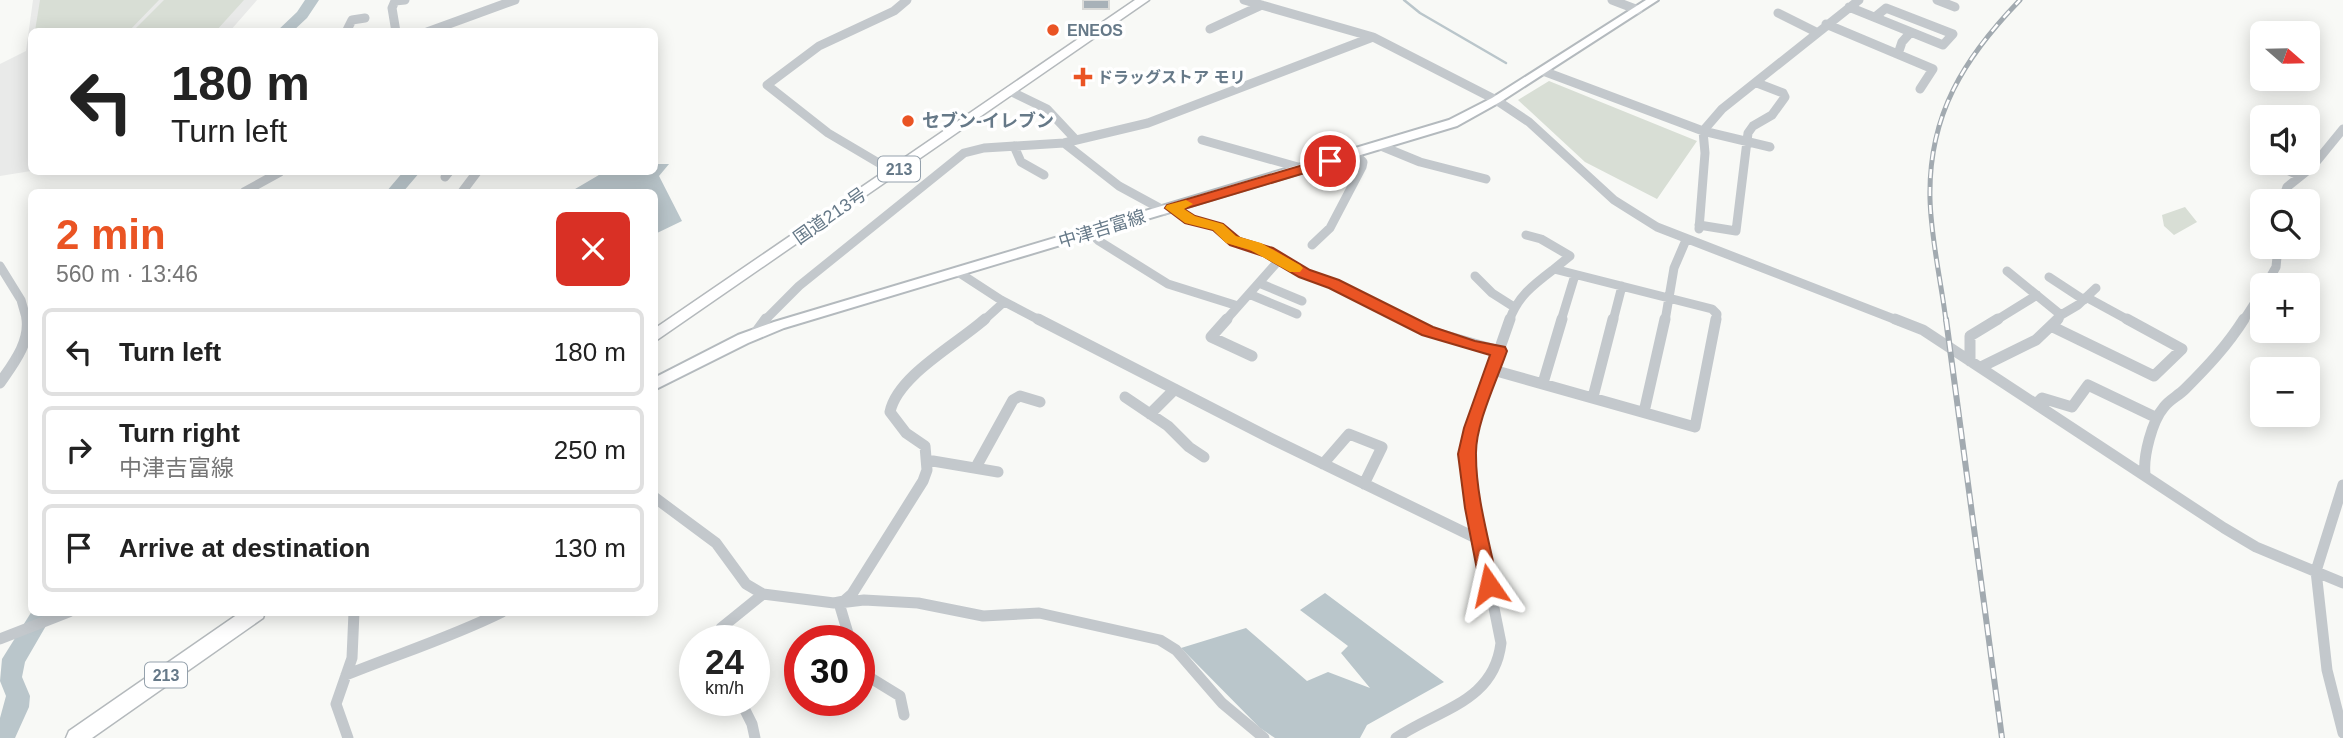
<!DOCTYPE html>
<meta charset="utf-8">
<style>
:root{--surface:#fff;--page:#f2f2f2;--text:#222;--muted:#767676;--line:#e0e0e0;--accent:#ea5424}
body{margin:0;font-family:Arial,"Noto Sans JP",sans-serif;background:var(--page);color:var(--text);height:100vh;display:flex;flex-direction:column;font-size:26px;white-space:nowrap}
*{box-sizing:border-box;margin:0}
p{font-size:23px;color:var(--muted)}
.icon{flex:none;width:38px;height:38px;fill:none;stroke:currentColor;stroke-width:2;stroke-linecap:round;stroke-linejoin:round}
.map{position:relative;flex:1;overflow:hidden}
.drawer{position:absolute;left:28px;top:189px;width:630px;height:427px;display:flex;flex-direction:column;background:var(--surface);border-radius:10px;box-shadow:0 4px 18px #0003}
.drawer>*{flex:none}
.banner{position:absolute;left:28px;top:28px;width:630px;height:147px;border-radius:10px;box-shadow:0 4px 18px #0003;background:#fff;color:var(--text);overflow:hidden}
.needle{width:46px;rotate:110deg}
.buttons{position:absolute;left:2250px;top:21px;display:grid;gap:14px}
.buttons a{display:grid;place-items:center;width:70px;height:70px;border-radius:10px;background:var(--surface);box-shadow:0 4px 18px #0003;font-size:35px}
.speed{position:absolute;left:679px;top:625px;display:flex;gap:14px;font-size:35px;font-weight:700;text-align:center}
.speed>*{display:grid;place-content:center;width:91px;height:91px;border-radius:50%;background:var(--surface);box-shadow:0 4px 18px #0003;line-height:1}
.speed small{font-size:18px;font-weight:400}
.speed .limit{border:10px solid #d22;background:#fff;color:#111}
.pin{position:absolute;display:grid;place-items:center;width:60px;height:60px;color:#fff;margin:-30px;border:4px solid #fff;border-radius:50%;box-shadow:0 2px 7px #0007}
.me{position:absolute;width:77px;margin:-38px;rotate:349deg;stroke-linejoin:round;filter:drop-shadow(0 0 5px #0008)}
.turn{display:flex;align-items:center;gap:24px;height:147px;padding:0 28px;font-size:32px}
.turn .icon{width:91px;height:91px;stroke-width:2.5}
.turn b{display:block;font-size:49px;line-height:60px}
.round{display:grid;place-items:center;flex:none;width:74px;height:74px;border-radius:10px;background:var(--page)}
.overview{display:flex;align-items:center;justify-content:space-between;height:119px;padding:0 28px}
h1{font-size:42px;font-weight:700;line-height:52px;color:var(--accent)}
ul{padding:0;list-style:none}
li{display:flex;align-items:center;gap:21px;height:88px;margin:0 14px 10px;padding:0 14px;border:4px solid var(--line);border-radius:10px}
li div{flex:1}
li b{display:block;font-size:26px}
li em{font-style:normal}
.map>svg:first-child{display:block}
</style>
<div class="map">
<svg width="2343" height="738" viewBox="0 0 2343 738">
<rect width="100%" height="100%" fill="#f8f9f6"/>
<path fill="#e9eae9" d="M33 0H257L230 31 32 32 31 171 0 176V64L26 51Z"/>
<path fill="#d8ded5" d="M40 0H159L129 31H35Z
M164 0H244L216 31H133Z
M1549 81 1697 141 1657 199 1585 162 1518 100Z
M2185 207 2197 222 2174 235 2164 226 2162 215Z"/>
<path fill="#bac6cb" d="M655 164H669L659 176 682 221 655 234 654 192H570L604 172H654Z
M1325 593 1444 682 1367 725 1360 738H1275L1260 728 1181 648 1246 628 1307 681 1328 672 1370 688 1341 653 1348 646 1300 610Z"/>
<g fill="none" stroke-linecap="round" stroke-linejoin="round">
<path stroke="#bac6cb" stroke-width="2.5" d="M1404 0 1420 13 1506 63"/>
<path fill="#bac6cb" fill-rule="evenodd" d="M305 0H319L307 18 292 32H276L297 12Z
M403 172H420L403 192H386Z
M32 611 54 612 25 662 22 677 30 696 29 707 15 738H0V718L6 696 0 681 2 659Z"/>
</g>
<path fill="#a8b1b8" stroke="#dadad8" stroke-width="2" d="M1083 0H1109V9H1083Z"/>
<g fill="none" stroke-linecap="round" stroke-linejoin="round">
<g stroke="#b4babe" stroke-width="4">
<path id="major" d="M1646 0H1658L1500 102 1457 126 784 328 748 343 654 390V378L738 335 774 322 1449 120 1492 98Z"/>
</g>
<g stroke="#b4b9bc" stroke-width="3">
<path id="highway" d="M1135 0H1149L654 342V329Z
M241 612H265L263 618 92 738H66L69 731Z"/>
</g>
<path stroke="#c3c8cc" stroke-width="9" d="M1244 0 1373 37 1496 100 1529 122 1614 200 1657 227 1899 321
M1612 0 1638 10
M1937 0 1955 7
M1849 7 1943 45 1953 34 1886 8 1875 17
M1778 13 1816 32
M1826 24 1933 69 1920 89
M1210 29 1262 5
M346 32 352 20 365 18
M396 32 392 8 395 1 405 0
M427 32 515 0
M1898 54 1902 42 1911 32
M1543 71 1703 131 1722 109 1859 0
M1010 91 1047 109 1076 140
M1202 140 1305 169
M1064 143 1119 186 1165 211
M2263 144 2255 151 2263 159
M1014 146 1021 162 1044 175
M1381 146 1420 162 1486 179
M2272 163 2300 176
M894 172 828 133 767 85 819 46 894 11 907 0
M445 177 449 172
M244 192 280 172
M462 192 477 172
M2282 201 2287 187 2312 167 2343 129
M1172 208 1190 220 1215 226 1231 239 1268 252 1304 273 1334 284 1407 321
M1699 225 1736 231 1748 133 1753 126 1772 115 1785 97 1783 93 1757 83
M1699 229 1705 153 1703 131 1770 147
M1091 233 1099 241 1168 284 1238 306
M1526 235 1541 239 1570 256 1554 269
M1312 245 1330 228 1362 167 1363 162 1355 154
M0 266 21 300 27 321
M2007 271 2061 315 2057 321
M958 272 1001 300 1041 321
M1475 276 1492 293 1514 307
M2049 277 2084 300
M1259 283 1302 301
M2266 285 2276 267 2278 247
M1249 294 1297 314
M2086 297 2130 321
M2061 315 2078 305 2096 288
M764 321 799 286 964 153 984 148 1064 143 1148 123 1373 37
M983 321 1004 302
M1225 321 1280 259
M1509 321C1518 296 1533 285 1554 269L1712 309 1717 314 1716 321
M1561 321 1575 275
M1613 321 1622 286
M1665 321 1674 268 1686 240
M1995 321 2037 295
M2243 321 2263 290"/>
<path stroke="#c3c8cc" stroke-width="11" d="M1038 319 1272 439 1480 540
M1227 319 1211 337 1252 356
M1404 319 1428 331 1499 351
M1895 319 1923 330 2224 528 2256 547 2343 583
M2053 327 2154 376 2182 349 2127 319
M755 334 766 319
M1970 361V336L1998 319
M1981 367 2036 340 2058 319
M1493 370 1695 427 1716 319
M0 383C13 364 30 343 27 319
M1543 383 1562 319
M1125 397 1168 426 1189 447 1204 457
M1593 397 1613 319
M2037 403 2042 398 2072 407 2088 385 2157 418
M1644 412 1665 319
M1150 414 1175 389
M927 460 998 472
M1323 464 1349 434 1382 447 1364 484
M976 467 1013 400 1020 396 1040 402
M2145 474C2143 456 2152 421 2164 407 2169 400 2178 396 2185 389 2207 367 2227 346 2244 319
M2343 485 2316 571 2327 670 2343 733
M654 497 716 543 746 584 763 594 834 603 844 601 852 594 923 481 927 470 925 446 906 433 890 412C897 376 957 344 985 319
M0 639 69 612
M716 640 721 628 763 594
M850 640 839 603 864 600 918 603 983 616 1039 613 1160 640 1176 650 1222 703 1264 738
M859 665 869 677 900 696 904 715
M346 675C398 654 452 637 502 612
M740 700 752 724 755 738
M348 738 336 704 352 658 354 612
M1396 738C1439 709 1494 702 1501 643L1474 508 1467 454 1472 428 1510 319"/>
<use href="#major" fill="#fff" fill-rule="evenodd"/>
<use href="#highway" fill="#fff" fill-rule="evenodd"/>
<g stroke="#a2aab0" stroke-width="5">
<path id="rail-far1" d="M1946 321C1941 281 1931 239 1930 199 1928 115 1964 58 2020 0"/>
</g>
<g stroke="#a2aab0" stroke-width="6">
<path id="rail" d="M1946 319 2002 738"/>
</g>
<use href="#rail-far1" stroke="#fff" stroke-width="2.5" stroke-dasharray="9" stroke-linecap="butt"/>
<use href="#rail" stroke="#fff" stroke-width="3.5" stroke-dasharray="11" stroke-linecap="butt"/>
</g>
<path fill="#ea5424" stroke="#983717" stroke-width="2" d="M1330 157 1337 161 1335 164 1184 209 1195 216 1223 224 1240 238 1273 248 1310 270 1339 280 1433 327 1475 341 1505 347 1507 351C1497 380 1475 425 1476 455 1476 498 1490 543 1498 585L1496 590 1489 593 1483 590 1480 585 1465 508 1458 454 1464 428 1490 355 1422 335 1329 288 1299 277 1263 256 1230 245 1213 230 1185 223 1165 208 1167 205Z"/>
<path fill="#f59e0b" d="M1186 200 1193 204 1184 209 1195 216 1223 224 1236 236 1261 243 1300 265 1303 268 1300 272H1290L1250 250 1226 243 1213 230 1185 223 1165 208 1167 205Z"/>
<g fill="#ea5424" stroke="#fff" stroke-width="2.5">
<circle cx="1053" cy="30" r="7"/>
<path d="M1079.5 66.5h7v7h7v7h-7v7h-7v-7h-7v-7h7z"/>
<circle cx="908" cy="121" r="7"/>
</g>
<g text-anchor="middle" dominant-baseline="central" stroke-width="7" stroke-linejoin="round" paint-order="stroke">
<g font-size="16" font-weight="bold" fill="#667988" stroke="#fff" text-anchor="start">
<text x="1067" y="30">ENEOS</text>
<text x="1097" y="77">ドラッグストア モリ</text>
</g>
<g fill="#fff" stroke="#94a1ac" stroke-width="2">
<rect x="878" y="156.5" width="42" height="25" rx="5"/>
<rect x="145" y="662.5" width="42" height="25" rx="5"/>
</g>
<g font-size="16" font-weight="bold" fill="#667988">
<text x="899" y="169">213</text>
<text x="166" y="675">213</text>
</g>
<g font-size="18" font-weight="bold" fill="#667988" stroke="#fff" text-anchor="start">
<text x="922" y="121">セブン-イレブン</text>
</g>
<g font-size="18" fill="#667988" stroke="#fff">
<text transform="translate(830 216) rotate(-35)">国道213号</text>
<text transform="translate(1102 229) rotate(-17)">中津吉富線</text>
</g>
</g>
</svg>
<div class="buttons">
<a><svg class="needle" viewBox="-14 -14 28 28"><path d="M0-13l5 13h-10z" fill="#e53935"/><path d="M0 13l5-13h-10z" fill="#767676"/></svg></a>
<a><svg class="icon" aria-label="sound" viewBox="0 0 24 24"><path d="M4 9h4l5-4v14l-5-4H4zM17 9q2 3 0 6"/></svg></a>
<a><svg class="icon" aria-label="search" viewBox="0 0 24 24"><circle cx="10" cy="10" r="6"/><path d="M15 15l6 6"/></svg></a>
<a>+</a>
<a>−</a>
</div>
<div class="speed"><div>24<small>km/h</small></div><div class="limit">30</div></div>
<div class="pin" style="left:1330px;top:161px;background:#d93025"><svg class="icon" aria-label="arrive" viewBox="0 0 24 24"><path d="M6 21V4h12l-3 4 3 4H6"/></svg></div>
<svg class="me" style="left:1489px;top:585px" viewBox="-20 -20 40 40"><path d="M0-17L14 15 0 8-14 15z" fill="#ea5424" stroke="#fff" stroke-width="4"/></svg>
<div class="banner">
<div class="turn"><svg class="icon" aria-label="left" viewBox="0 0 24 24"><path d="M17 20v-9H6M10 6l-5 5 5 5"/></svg><div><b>180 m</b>Turn left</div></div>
</div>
<section class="drawer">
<div class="overview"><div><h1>2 min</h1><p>560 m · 13:46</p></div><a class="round" style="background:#d93025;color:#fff"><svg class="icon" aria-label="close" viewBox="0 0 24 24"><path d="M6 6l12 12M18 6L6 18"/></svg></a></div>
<ul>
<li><svg class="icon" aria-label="left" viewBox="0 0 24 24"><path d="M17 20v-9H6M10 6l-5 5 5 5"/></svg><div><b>Turn left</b></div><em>180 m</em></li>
<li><svg class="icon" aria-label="right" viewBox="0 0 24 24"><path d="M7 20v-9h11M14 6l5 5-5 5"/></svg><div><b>Turn right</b><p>中津吉富線</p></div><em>250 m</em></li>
<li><svg class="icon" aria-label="arrive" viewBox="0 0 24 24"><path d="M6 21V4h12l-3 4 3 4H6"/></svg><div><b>Arrive at destination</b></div><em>130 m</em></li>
</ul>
</section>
</div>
